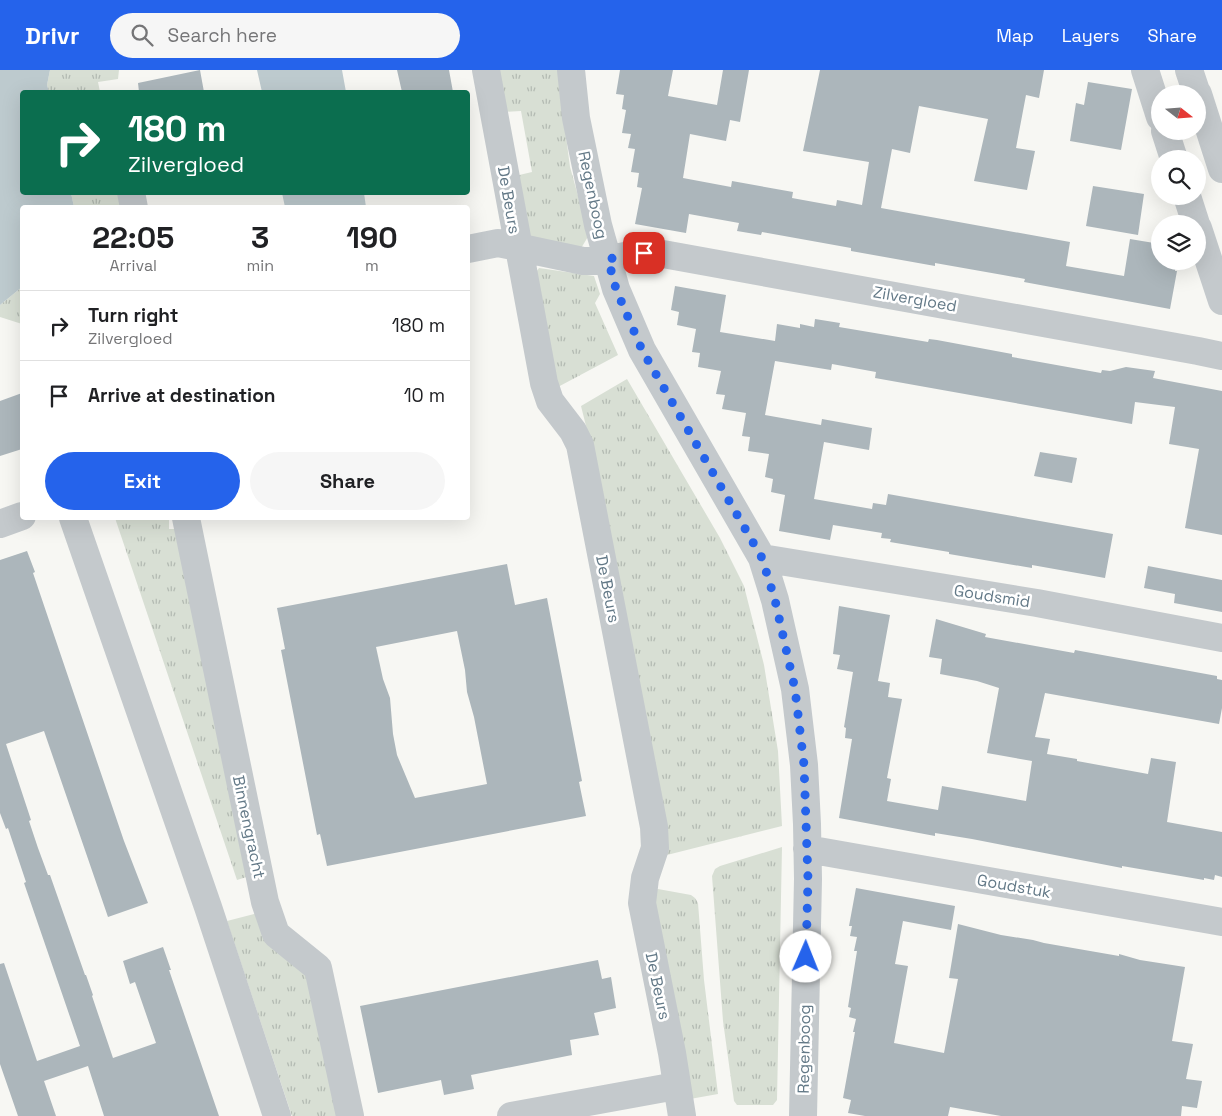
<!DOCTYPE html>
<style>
:root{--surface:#fff;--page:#f6f6f6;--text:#202124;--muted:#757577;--line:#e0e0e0;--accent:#2563eb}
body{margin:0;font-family:"Space Grotesk",sans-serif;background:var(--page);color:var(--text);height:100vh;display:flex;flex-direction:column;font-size:19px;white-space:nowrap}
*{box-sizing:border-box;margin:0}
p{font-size:16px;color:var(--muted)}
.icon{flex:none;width:28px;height:28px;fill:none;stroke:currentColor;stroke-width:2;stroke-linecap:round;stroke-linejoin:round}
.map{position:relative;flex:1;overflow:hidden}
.sheet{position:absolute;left:20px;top:135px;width:450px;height:315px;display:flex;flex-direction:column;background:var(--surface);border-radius:5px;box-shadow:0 5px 20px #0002}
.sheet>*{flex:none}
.hud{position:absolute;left:20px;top:20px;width:450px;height:105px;border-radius:5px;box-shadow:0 5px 20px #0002;background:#0b6e4f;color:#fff;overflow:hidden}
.needle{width:32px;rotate:107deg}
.fabs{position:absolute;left:1151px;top:15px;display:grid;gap:10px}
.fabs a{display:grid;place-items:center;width:55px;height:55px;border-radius:50%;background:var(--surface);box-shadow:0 5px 20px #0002;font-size:25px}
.pin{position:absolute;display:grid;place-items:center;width:42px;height:42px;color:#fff;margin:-21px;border-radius:10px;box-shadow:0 2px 8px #0006}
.me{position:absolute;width:55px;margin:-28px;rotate:1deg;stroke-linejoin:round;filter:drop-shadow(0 0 4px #0008)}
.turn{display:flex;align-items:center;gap:18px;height:105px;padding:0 25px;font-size:22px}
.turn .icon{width:65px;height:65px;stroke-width:2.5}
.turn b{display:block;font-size:35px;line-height:42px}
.eta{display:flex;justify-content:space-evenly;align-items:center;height:85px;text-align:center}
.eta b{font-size:30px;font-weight:800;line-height:35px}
.cta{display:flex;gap:10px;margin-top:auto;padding:10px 25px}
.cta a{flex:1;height:58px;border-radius:30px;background:var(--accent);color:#fff;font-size:20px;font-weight:800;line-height:58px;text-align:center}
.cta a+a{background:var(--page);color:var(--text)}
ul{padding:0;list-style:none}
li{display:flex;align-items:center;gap:15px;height:70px;padding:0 25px;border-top:1px solid var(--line)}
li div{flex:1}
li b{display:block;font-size:19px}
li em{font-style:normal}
header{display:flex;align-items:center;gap:30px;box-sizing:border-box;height:70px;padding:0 25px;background:var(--accent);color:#fff}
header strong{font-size:24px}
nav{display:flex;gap:28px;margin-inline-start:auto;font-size:18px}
.search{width:350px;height:45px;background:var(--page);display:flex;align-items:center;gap:12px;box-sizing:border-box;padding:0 18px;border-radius:28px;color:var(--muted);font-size:19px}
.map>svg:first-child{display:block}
</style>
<header>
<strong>Drivr</strong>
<div class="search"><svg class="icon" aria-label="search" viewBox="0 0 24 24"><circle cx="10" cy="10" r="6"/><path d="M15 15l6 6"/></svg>Search here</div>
<nav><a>Map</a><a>Layers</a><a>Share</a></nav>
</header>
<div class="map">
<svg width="1222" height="1046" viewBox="0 0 1222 1046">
<defs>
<pattern id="grass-tufts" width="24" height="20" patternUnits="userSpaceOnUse" patternTransform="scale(1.25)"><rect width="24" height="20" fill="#d8dfd4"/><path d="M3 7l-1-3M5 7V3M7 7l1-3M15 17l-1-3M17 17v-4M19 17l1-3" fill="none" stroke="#b3bab2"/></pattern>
</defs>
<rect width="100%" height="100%" fill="#f7f7f3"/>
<path fill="url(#grass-tufts)" d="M50 0H119L118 9 98 12 100 22H49L47 15Z
M495 0H560V21L570 97 589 165 580 180 529 171 515 106 532 102 521 41 503 42Z
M71 123H123L127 137H74Z
M539 198 594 206 600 224 595 233 618 285 556 318 532 208Z
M22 217V254L0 247V235Z
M627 309 720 468 744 516 764 595 778 681 782 756 663 786 590 372 581 336Z
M115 448H169V459H177L253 805 237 810Z
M782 777 777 1030 773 1035H737L734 1031 723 951 712 806 715 799 720 796Z
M658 819 691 825 695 828 698 833 704 910 718 1024 690 1029 653 825 654 820Z
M258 843 312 900 345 1046H292L227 851Z"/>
<path fill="#bdcace" d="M0 0H50L47 15 49 22H22V122L71 123 74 137 22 138V217L0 235Z
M257 0H342L346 22H262Z
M282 123H364L366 137H285Z"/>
<path fill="#acb6bb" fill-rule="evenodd" d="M200 0 204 22H139L138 13Z
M397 0H449L453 22H402Z
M620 0H673L668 26 717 35 723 0H749L740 52 730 50 726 71 690 64 683 108 731 117 732 111 793 122 792 128 836 136 837 130 862 135 869 92 803 81 820 0H1044L1039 28 1026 25 1016 78 1035 81 1027 120 974 111 988 49 919 36 910 83 892 79 881 138 1070 172 1066 196 1124 206 1130 169 1160 174V191H1176L1175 201H1177L1170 239 1024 212 1025 209 1003 205 935 193V196L851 181V178L762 162 761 165 737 161 739 153 689 144 686 163 635 154 642 118 637 117 639 103 631 102 635 79 628 78 631 64 622 63 626 40 622 39 624 25 616 24Z
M1088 12 1132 19 1121 80 1070 71 1076 33 1084 35Z
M1093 116 1144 124 1138 165 1086 156Z
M675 216 726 225 720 262 775 271 777 254 800 258V254L814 257 815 249 840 253 839 257 928 272 929 269 937 270 1012 284V287L1101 303 1102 300 1110 301 1126 297 1155 301 1153 308 1222 321V465L1185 458 1199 379 1169 374 1175 337 1135 332 1132 354 875 308 876 302 832 294 831 300 775 291 765 345 821 355 822 349 872 358 869 380 824 372 814 429 872 439 873 433 886 435 888 424 1113 464 1105 508 1032 495V498L949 484V482L890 472 891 469 881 468 882 463 833 455 830 470 779 461 785 425 771 422 773 409 765 407 769 384 748 381 750 367 742 366 746 343 722 339 725 325 716 324 721 301 698 297 700 283 692 282 696 259 677 255 679 242 671 240Z
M22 323V379L0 386V331Z
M1040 382 1077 388 1072 413 1034 406Z
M27 481 35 502 33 503 75 627 124 771 148 833 108 847 44 661 6 674 31 750 29 751 38 778 48 805H50L85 905H86L93 925 92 926 113 988 156 973 135 912 130 914 123 891 163 877 171 900H169L219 1046H104L88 996 44 1011 56 1046H18L0 994V894L4 893 37 991 80 976 24 813 26 812 8 758 6 759 0 743V490Z
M507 494 515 535 547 528 582 711 579 712 586 746 327 796 320 764 317 765 281 580 285 579 277 538ZM457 561 465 600 467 622 474 647 487 714 415 728 397 685 393 664 390 628 383 609 376 577Z
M1148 496 1222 510V542L1174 533 1175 524 1144 518Z
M839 536 890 545 878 611 890 613 888 627 902 629 887 708 891 709 887 731 938 740 942 716 1026 731 1032 691 987 683 999 618 977 611 940 604 942 589 929 587 936 549 986 564 985 567 1074 583 1075 580 1217 606V609L1222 610V638L1219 654 1045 623 1035 667 1050 669 1047 684 1077 689V691L1148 704 1151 688 1176 692 1167 752 1222 762V807L1215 805 1214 810 1204 808V810L1122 796V798L972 769 935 763V766L839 748 852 669 845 668 846 658 844 657 853 602 837 599 840 585 833 584Z
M856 818 955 836 951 860 903 851 895 894 908 896 894 973 944 983 958 909 949 908 958 854 1001 865 1033 870 1044 873 1119 886V884L1140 890 1185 897 1172 971 1193 974 1186 1009 1202 1011 1197 1038 1182 1036 1181 1046H1001L950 1037 948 1046H865L848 1043 851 1030 843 1028 855 962H853L856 949 849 947 851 938 848 937 857 881H854L857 867 850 866 852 856H849Z
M598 890 602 909 611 907 616 938 594 943 599 965 570 970 572 985 471 1005 474 1019 444 1025 441 1010 378 1023 360 936Z"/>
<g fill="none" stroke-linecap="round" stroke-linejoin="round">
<path stroke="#c4c9cc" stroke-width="28" d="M486 0 544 313 550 331 573 361 580 375 654 757 655 778 645 808 642 833 672 983 682 1046
M571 0 576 48 590 116 598 155 616 219 642 280 762 488 775 530 795 619 804 695 807 754 808 809 803 1046
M1145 0 1160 47
M1189 0 1197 24
M1198 24 1222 99
M1165 61 1174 89
M131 122 134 138
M1187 126 1196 154
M1198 158 1222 231
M468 179 498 173 583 191H599L630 185 663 184 1198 281 1222 286
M73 448 208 837 277 1046
M186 448 265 832 276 864 318 898 350 1046
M0 454 22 446
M762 488 1037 533 1222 568
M807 779 1222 852
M511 1046 676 1016"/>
</g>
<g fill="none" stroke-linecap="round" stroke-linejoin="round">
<path stroke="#2563eb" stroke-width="9" stroke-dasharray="0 16.2" d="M644 183 608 189 616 219 642 280 762 488 775 530 795 619 804 695 808 809 806 887"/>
</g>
<g text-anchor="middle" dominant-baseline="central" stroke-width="5" stroke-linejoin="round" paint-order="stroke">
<g font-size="16" fill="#637987" stroke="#fff">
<text transform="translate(593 125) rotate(78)">Regenboog</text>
<text transform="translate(509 130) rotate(80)">De Beurs</text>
<text transform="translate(915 229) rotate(10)">Zilvergloed</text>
<text transform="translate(608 519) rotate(79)">De Beurs</text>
<text transform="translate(992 526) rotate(9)">Goudsmid</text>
<text transform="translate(249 757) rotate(78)">Binnengracht</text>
<text transform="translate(1014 816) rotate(10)">Goudstuk</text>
<text transform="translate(658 916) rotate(78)">De Beurs</text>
<text transform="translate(804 979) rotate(-89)">Regenboog</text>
</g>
</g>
</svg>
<div class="fabs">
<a><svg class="needle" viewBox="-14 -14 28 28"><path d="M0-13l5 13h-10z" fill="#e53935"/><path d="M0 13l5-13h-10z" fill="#757577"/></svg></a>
<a><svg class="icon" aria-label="search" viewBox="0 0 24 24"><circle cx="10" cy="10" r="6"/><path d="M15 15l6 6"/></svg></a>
<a><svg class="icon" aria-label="layers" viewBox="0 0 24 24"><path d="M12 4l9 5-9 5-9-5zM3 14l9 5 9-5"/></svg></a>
</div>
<div class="pin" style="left:644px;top:183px;background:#d93025"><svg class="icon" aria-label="arrive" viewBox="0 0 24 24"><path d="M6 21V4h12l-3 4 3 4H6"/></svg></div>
<svg class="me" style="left:806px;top:887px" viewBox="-20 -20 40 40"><circle r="19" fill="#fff"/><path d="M0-13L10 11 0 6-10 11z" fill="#2563eb"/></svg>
<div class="hud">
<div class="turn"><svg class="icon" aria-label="right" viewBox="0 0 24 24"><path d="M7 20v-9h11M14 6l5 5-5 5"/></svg><div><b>180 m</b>Zilvergloed</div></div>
</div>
<section class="sheet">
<div class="eta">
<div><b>22:05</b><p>Arrival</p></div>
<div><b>3</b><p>min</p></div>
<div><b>190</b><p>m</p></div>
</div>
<ul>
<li><svg class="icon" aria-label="right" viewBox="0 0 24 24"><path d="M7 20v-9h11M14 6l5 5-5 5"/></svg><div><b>Turn right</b><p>Zilvergloed</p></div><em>180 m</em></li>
<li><svg class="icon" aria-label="arrive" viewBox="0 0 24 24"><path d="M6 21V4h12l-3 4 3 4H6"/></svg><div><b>Arrive at destination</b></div><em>10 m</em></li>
</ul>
<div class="cta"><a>Exit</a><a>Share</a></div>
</section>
</div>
